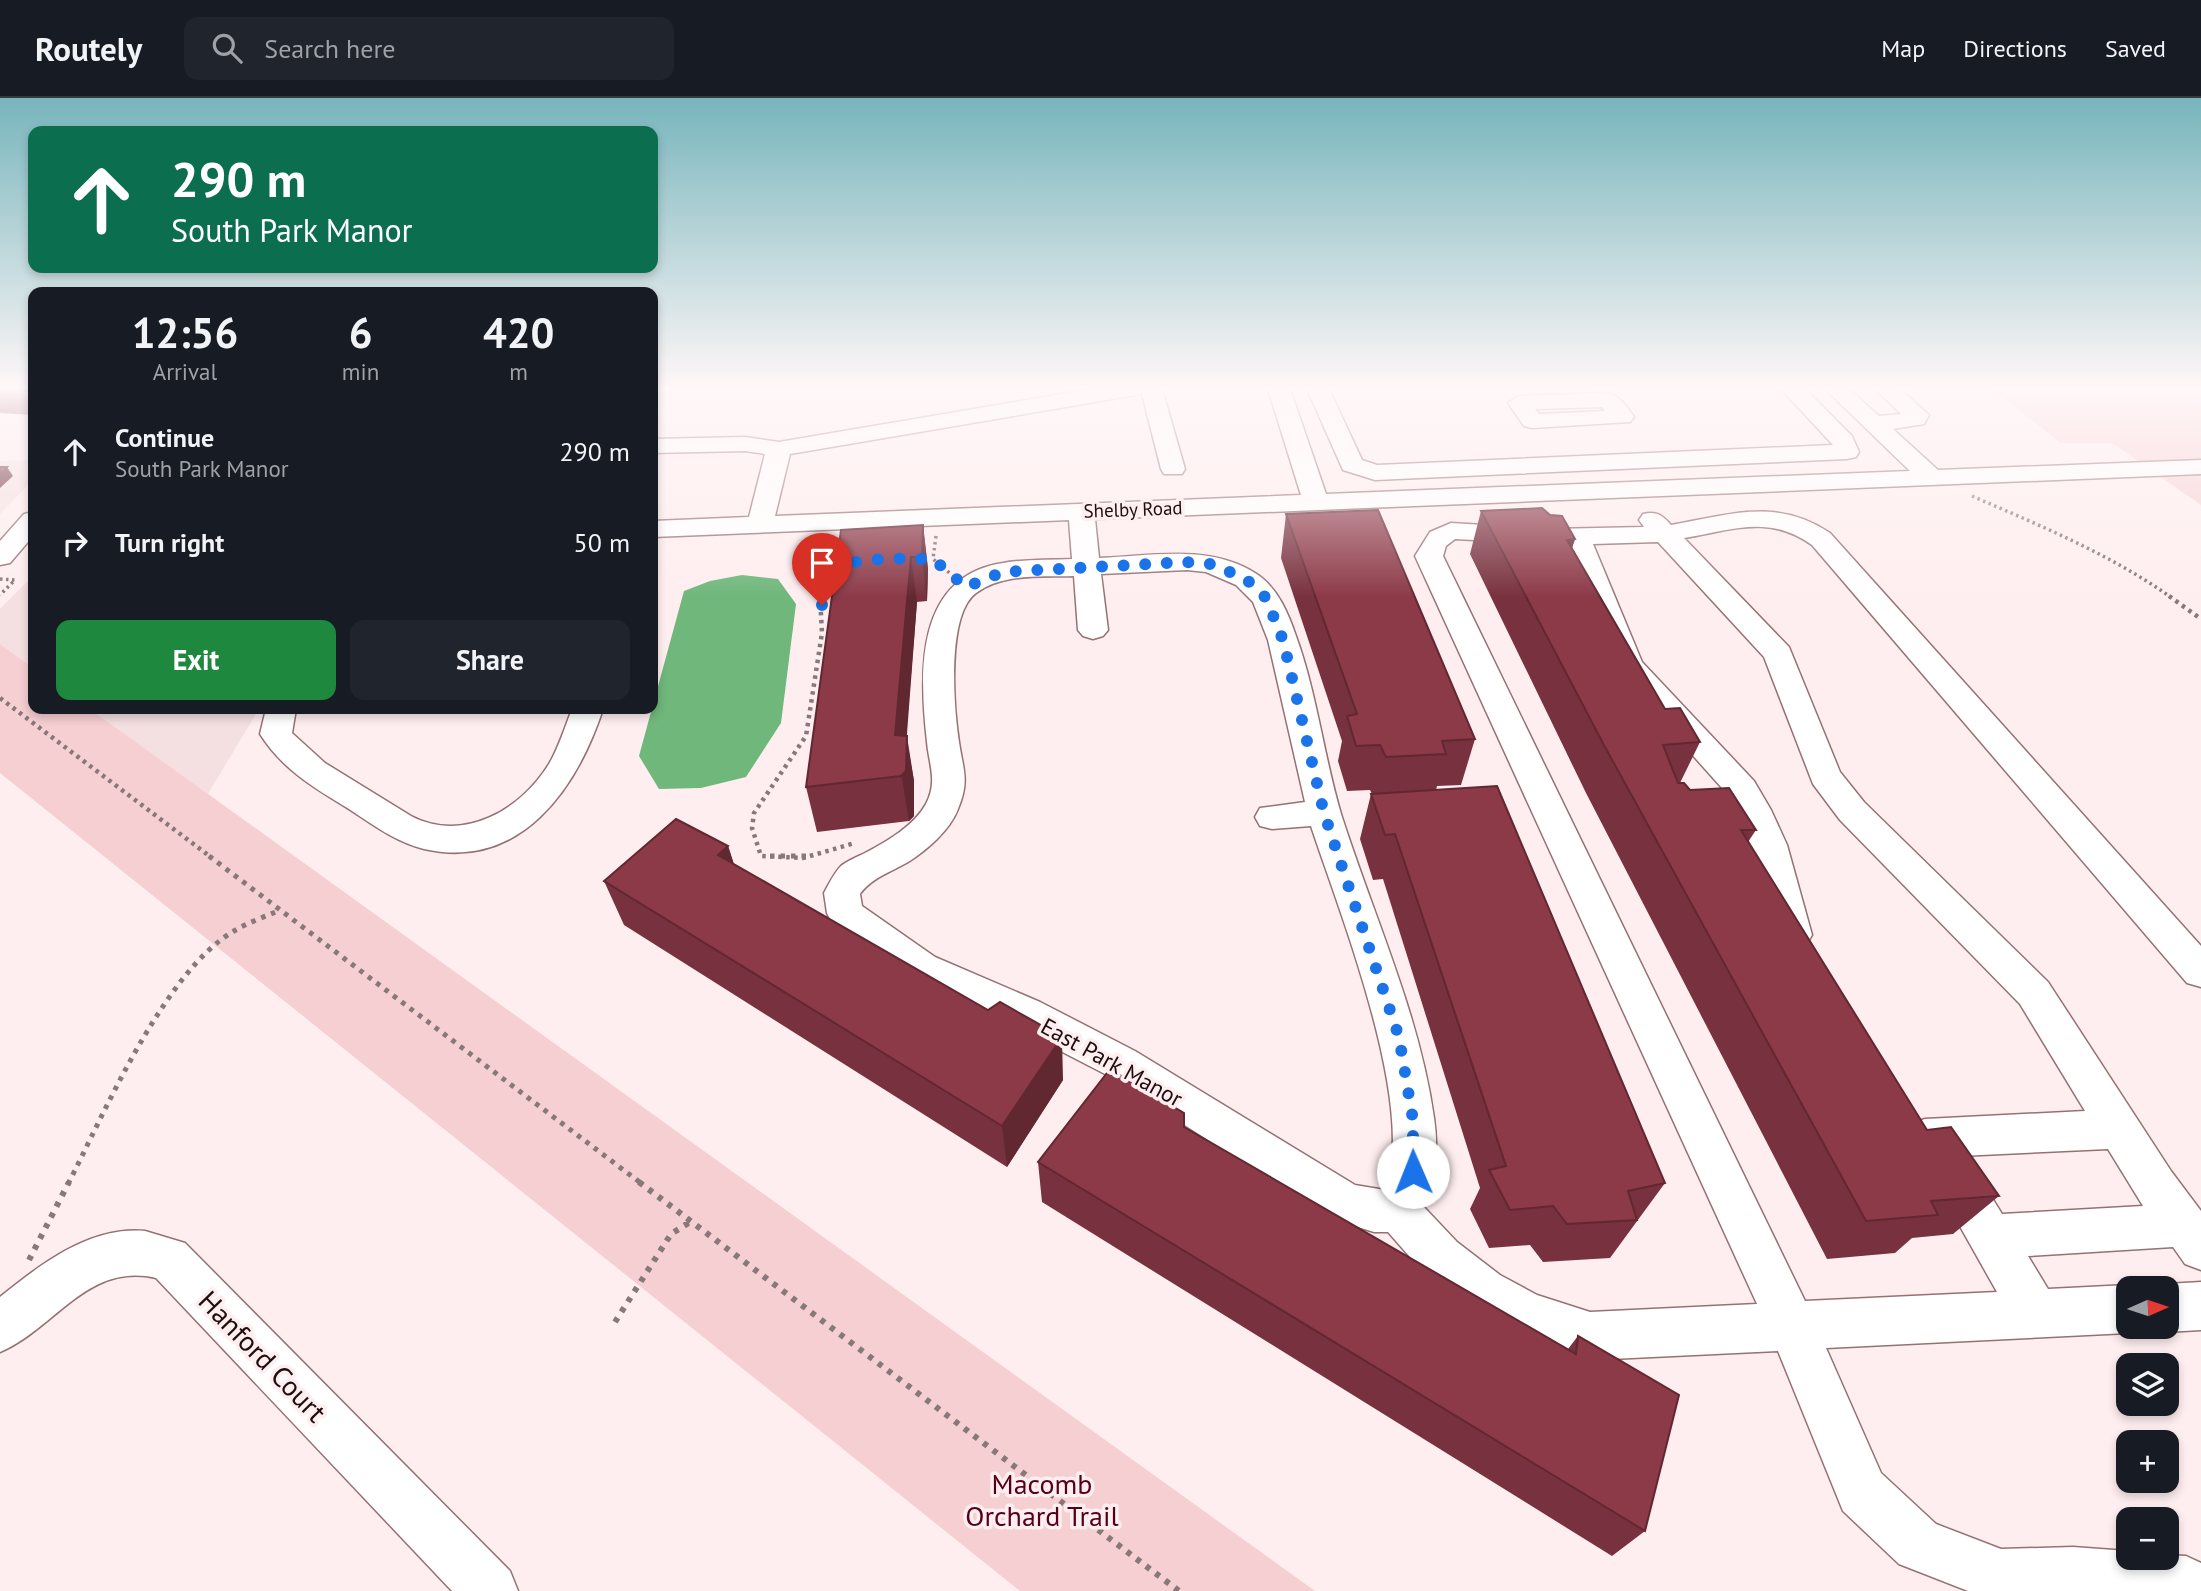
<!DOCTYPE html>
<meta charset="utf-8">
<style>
:root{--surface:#171b24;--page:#20242c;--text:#f1f3f6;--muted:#9ea1a6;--line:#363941;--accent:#1e883e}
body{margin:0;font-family:"PT Sans",sans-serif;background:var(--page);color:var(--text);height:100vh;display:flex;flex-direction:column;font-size:26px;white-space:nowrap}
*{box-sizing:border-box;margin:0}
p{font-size:23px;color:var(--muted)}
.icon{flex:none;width:38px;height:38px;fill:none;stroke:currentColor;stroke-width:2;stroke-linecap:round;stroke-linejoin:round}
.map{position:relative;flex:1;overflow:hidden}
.drawer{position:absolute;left:28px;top:189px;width:630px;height:427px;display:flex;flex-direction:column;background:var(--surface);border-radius:14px;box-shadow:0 4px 10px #0003}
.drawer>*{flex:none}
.guide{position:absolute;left:28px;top:28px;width:630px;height:147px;border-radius:14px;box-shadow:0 4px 10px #0003;background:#0b6e4f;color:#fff;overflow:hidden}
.needle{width:46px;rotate:87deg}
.controls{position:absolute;left:2116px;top:1178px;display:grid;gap:14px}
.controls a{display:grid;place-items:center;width:63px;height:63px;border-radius:14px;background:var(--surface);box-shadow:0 4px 10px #0003;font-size:35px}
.pin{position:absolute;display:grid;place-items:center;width:60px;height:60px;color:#fff;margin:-72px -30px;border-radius:50% 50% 50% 0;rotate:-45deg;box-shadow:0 0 7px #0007}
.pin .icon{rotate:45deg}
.me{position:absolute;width:77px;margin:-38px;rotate:359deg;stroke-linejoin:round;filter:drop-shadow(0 0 5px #0008)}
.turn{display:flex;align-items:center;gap:24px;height:147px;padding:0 28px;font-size:32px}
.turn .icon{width:91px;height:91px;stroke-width:2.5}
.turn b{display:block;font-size:49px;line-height:60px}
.eta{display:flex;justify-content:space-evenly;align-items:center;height:119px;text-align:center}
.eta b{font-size:42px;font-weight:700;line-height:49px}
.button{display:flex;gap:14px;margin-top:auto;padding:14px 28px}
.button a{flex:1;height:80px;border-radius:14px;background:var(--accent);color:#fff;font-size:28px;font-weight:700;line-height:80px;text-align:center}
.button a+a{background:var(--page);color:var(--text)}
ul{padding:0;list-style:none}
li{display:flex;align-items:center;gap:21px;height:91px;padding:0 28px}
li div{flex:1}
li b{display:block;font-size:26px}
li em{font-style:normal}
header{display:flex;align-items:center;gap:42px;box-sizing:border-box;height:98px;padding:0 35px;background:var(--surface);border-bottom:2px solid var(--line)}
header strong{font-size:33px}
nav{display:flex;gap:38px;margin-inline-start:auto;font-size:24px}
.search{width:490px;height:63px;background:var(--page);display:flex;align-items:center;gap:18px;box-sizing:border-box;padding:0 24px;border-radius:14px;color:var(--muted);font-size:26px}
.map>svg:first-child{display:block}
</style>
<header>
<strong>Routely</strong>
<div class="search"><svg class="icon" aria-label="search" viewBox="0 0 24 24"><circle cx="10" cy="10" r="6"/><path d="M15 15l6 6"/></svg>Search here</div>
<nav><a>Map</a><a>Directions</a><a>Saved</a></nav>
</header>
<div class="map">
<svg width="2201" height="1493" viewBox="0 0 2201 1493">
<rect width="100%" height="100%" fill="#ffeeef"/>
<path fill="#f4dfe1" d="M33 362V382L0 416V363Z
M33 478V570L0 546V511Z
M90 611H259L208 696Z"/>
<path fill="#f6cfd2" d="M1992 291H2201V407L2112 345H2061Z
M0 546 33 570V611H90L1315 1493H1020L0 675Z"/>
<path fill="#6fb77b" d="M742 477 778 481 796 506 781 625 746 679 701 690 659 691 639 658 684 493 710 483Z"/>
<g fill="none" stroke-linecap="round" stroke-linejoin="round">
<g stroke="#967174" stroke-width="3">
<path id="minor" d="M1092 291H1162L1185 371 1182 376H1164L1161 371 1142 296 790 356 775 418 1301 397 1268 291H1290L1326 396 1910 373 1825 291H1849L1879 318 1901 316 1875 291H1900L1929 317 1924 326 1893 331 1938 372 2201 362V376L1095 421 1099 460C1150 458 1209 446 1255 475 1278 489 1289 517 1297 541 1317 597 1324 659 1341 716 1373 817 1419 914 1434 1020 1439 1054 1435 1076 1423 1108L1457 1144 1500 1177 1537 1197 1590 1214 1757 1206 1415 458 1430 434 1451 425 1550 431 1644 429 1639 422 1643 416C1657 413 1662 417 1671 427 1729 417 1777 399 1830 435L2201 848V889L2187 885 1812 447C1768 416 1733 432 1684 440L1789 549 1840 674 1864 704 2048 884 2171 1073 2201 1113V1172L2185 1166 2173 1149 2028 1158 2048 1191 2128 1187 2135 1190H2128V1228H2143L2128 1235 1826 1250 1881 1375 1936 1426 2001 1451 2073 1449 2128 1453V1460H2166V1457L2186 1458 2201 1465V1493H1968L1899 1466 1843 1413 1778 1253 1590 1262 1514 1235 1466 1210 1425 1176 1388 1134H1374L1329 1120 1107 977 1012 928 907 881 832 825 827 815 824 795C829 786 834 775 841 768 847 763 857 759 865 755 886 744 914 728 926 706 938 683 929 667 927 644 919 575 915 478 1003 465 1025 461 1050 462 1072 461L1069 422 653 439V423L749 419 765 356 745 353 653 355V341L745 339 779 344ZM1455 441 1567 447 1613 568 1730 699C1758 749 1755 801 1780 847L1793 852 1806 847 1812 837 1787 747 1771 712 1754 683 1642 564 1593 446 1658 444 1764 559 1813 686 1840 722 2020 906 2085 1013 1925 1021 1910 1026 1903 1040 1910 1054 1925 1059H1942L1936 1061 1930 1075 1997 1194 1805 1203 1443 458 1446 448ZM1187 472 1206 474 1236 487 1253 504 1268 542 1305 704 1260 710 1255 719 1260 728 1272 731 1311 728C1339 813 1418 1010 1385 1092L1355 1087 1135 953 1040 904 935 859 862 808 860 796C871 780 891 774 908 764 927 752 950 732 958 711 970 682 963 672 959 644 954 611 946 517 976 495 1002 475 1042 479 1074 478L1078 532 1083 538 1093 541 1103 538 1108 532 1101 476ZM2108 1051 2143 1108 2002 1116 1968 1061 1960 1058Z
M1307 291H1329L1362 362 1377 367 1833 347 1781 291H1805L1852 338 1859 354 1856 359 1847 361 1375 382 1343 372Z
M1608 295C1620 298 1627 309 1634 319L1630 324 1532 330 1524 328 1508 305 1519 298ZM1602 309 1605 313 1539 316 1535 311Z
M33 414V438L10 465 0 467V443L24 416Z
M266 611H296L292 635 325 665 411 718C463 745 520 713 549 666 559 649 565 629 572 611H603C577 690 521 773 424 751 396 744 373 727 349 711 314 690 282 671 260 636Z
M145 1133 185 1145 510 1473 518 1493H452L156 1180C87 1164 55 1231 0 1254V1199C40 1167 89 1128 145 1133Z
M2201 1184V1232L2166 1234 2153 1228H2166V1190H2157L2166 1186Z"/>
</g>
<path stroke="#877879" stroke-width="3.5" stroke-dasharray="2.5 3.5" stroke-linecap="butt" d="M1972 398C2041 428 2110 456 2172 500
M936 438 933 461 952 477
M0 481 15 482 0 497
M821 500 820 488 838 470"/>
<path stroke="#877879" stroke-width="4.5" stroke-dasharray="3.5 4.5" stroke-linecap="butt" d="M820 498 822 535 806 638 754 715 752 730 761 758 803 760 855 745
M2169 498 2201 521
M0 600 212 760"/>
<path stroke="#877879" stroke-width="5" stroke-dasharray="4.5 6" stroke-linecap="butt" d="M209 758 642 1086
M770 758H808
M68 1086C105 1014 164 874 234 833 247 825 264 819 278 813"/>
<path stroke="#877879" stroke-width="6" stroke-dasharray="5 7" stroke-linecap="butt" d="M639 1084 1179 1493
M29 1162 69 1084
M615 1224 671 1136 690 1124"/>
<use href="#minor" fill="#fff" fill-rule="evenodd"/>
</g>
<path fill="#78313e" d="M0 291H33V317L0 315Z
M1481 413 1550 417 1575 441 1572 450 1665 611 1700 644 1680 685 1756 732 1748 744 1927 1032 1999 1098 1953 1136 1912 1140 1895 1155 1827 1161 1586 695 1470 456Z
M1286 416 1475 641 1461 687 1437 688 1436 692 1665 1085 1610 1160 1543 1164 1530 1147 1489 1150 1470 1111 1480 1090 1383 781 1373 782 1360 741 1371 696H1372L1370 692 1347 693 1338 663 1342 643 1281 460Z
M923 427 928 471 927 503 917 504 906 638 914 683V718L909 723 817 734 806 689Z
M728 748 734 767 1063 982 1007 1069 624 827 604 783Z
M1184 1029 1568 1251 1578 1238 1645 1433 1612 1458 1042 1104 1038 1064Z"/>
<path fill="#622832" d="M7 369 13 378 0 390V376Z
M923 427 928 471 927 503 922 459Z
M1575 441 1560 485 1567 442Z
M911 459 917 504 904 675 907 638 914 683V718L909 723 895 637Z
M728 748 743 793 718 757Z
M1062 939 1063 982 1007 1069 1002 1028Z"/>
<path fill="#8c3948" stroke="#622832" stroke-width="2" d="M0 291H33V303L0 302Z
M0 369H7L0 376Z
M1542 410 1550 417 1562 418 1575 441 1567 442 1665 611 1680 610 1700 644 1663 647 1678 685H1684L1690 692 1729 690 1756 732H1741L1927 1032 1951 1029 1999 1098 1931 1103 1938 1117 1866 1123 1605 649 1481 413Z
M1378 412 1475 641 1442 643 1446 656 1386 659 1380 647 1356 648 1347 618 1357 616 1286 416Z
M923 427 922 459H911L895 637 907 638 906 673 901 678 806 689 841 432Z
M1497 688 1665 1085 1628 1093 1637 1122 1567 1126 1553 1108 1510 1112 1489 1072 1506 1068 1395 736 1385 737 1371 696Z
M676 721 728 748 718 757 988 912 1000 904 1062 939 1002 1028 604 783Z
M1110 971 1184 1015V1029L1576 1256 1578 1238 1679 1297 1645 1433 1038 1064Z"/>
<linearGradient id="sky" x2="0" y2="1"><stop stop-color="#77b5bc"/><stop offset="0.58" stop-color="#fff7f8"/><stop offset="1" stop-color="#fff7f8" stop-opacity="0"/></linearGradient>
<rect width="2201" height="500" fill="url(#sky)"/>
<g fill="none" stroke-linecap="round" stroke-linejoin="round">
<path stroke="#1a73e8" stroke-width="12" stroke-dasharray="0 21.6" d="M822 507 820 488C823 484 826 478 830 474 848 458 909 461 933 461L966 489 1003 474 1186 464 1211 466 1246 481 1266 500 1283 542 1324 715 1399 939 1413 1022V1074"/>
</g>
<g text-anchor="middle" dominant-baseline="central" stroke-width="7" stroke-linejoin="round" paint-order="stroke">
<g font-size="19" fill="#1d0f10" stroke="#ffeeef">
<text transform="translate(1133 411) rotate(-2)">Shelby Road</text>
</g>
<g font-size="23" fill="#1d0f10" stroke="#ffeeef">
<text transform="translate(1112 964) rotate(29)">East Park Manor</text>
</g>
<g font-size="28" fill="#1d0f10" stroke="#ffeeef">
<text transform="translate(263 1258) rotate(46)">Hanford Court</text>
</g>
<g font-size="28" fill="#54001a" stroke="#ffeeef">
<text x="1042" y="1385">Macomb<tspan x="1042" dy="32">Orchard Trail</tspan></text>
</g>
</g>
</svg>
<div class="controls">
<a><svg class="needle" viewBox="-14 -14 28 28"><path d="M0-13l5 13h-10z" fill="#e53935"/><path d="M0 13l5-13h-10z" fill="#9ea1a6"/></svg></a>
<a><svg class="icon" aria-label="layers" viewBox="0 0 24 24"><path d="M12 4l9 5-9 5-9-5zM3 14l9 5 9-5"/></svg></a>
<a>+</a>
<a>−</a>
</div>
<div class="pin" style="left:822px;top:507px;background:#d93025"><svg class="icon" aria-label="arrive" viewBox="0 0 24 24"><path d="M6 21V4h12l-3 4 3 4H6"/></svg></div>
<svg class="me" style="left:1413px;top:1074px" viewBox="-20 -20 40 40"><circle r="19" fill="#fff"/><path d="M0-13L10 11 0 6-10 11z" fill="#1a73e8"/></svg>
<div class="guide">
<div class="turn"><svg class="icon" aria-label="ahead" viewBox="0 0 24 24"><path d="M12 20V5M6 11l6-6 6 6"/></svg><div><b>290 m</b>South Park Manor</div></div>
</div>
<section class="drawer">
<div class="eta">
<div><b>12:56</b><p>Arrival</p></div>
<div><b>6</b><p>min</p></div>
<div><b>420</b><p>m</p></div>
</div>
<ul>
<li><svg class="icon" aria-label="ahead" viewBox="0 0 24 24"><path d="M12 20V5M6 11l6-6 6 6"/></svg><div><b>Continue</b><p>South Park Manor</p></div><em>290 m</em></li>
<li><svg class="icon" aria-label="right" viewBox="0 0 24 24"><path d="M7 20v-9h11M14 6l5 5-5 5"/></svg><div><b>Turn right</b></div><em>50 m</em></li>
</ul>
<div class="button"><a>Exit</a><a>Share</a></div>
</section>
</div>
